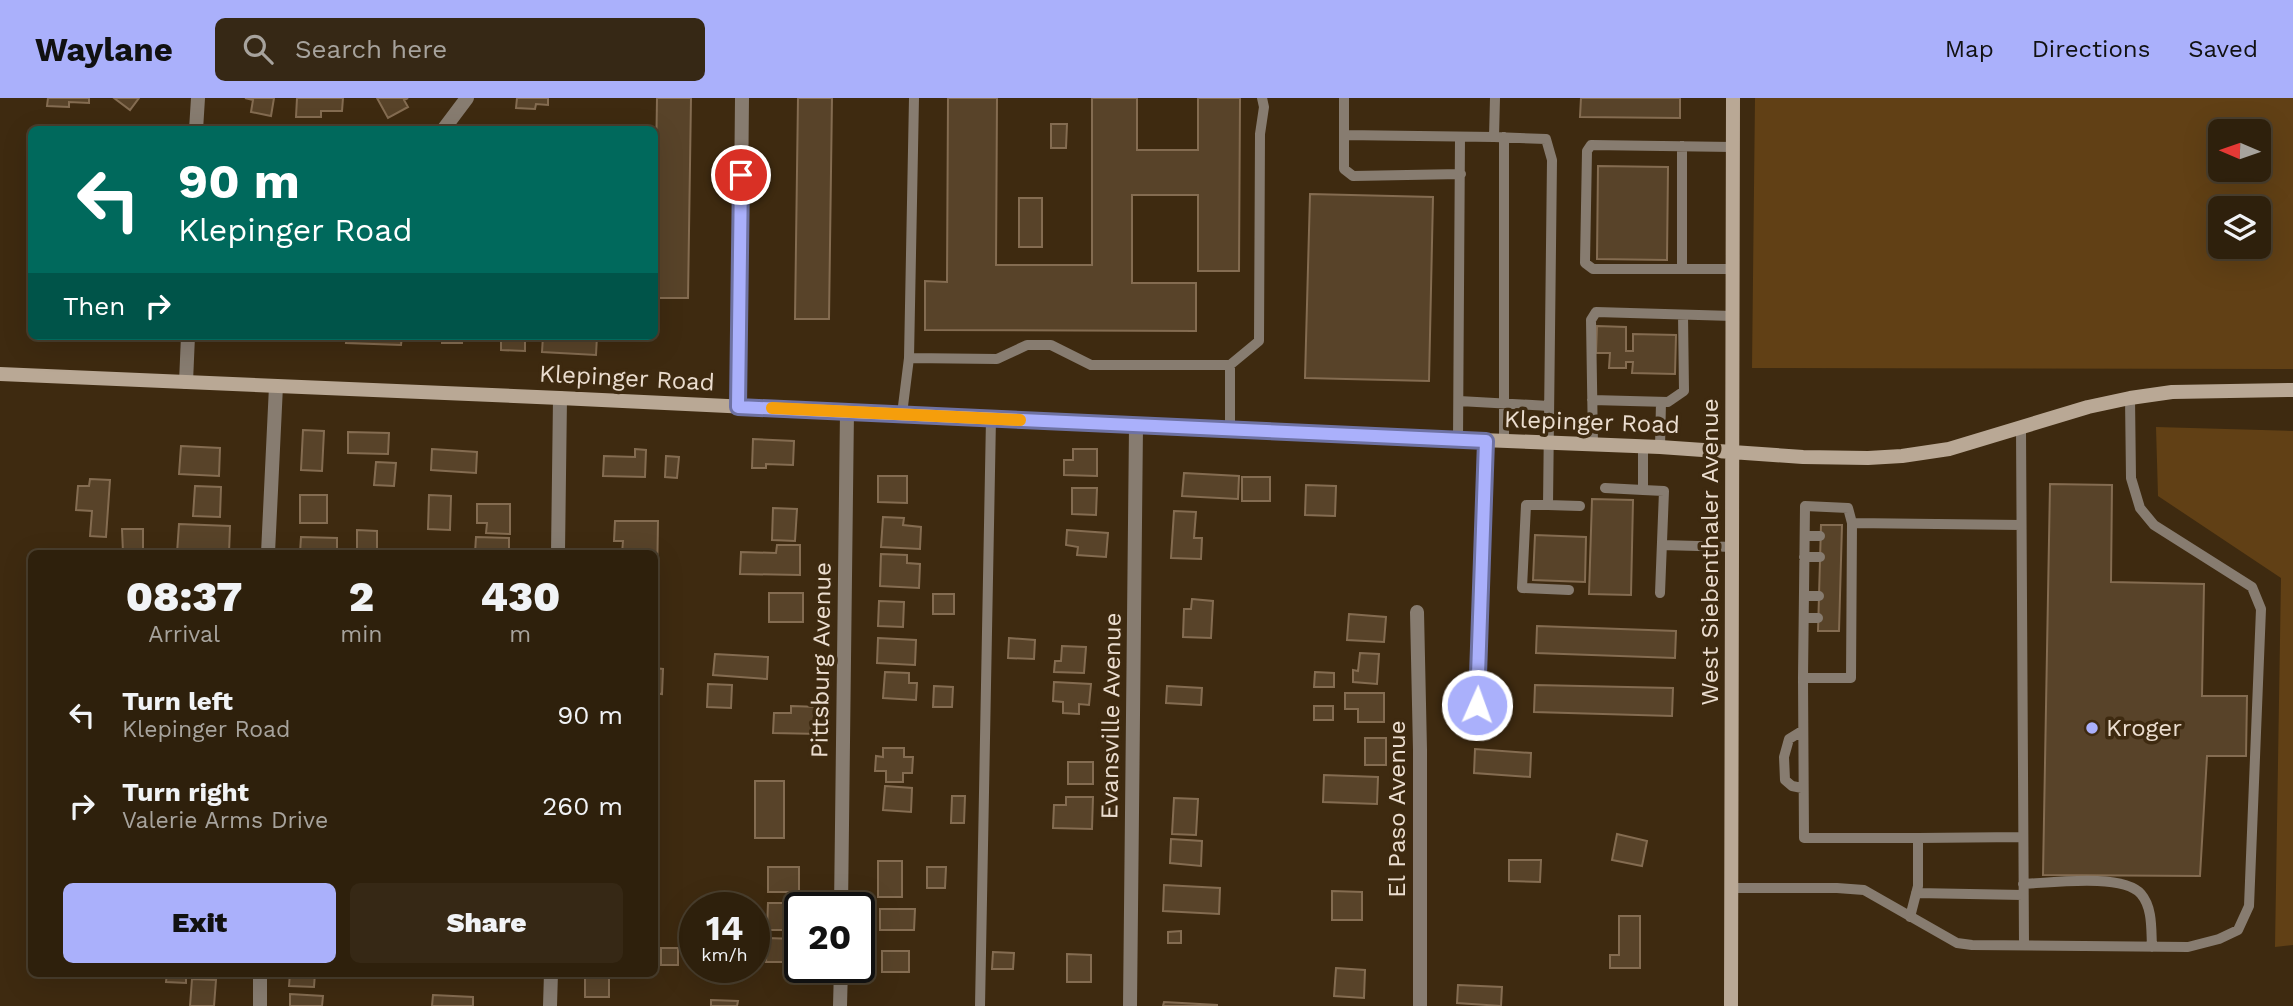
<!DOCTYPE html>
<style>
:root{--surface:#2e200c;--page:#362815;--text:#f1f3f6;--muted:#a7a39d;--line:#493e2d;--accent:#aab0fb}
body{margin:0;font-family:"Work Sans",sans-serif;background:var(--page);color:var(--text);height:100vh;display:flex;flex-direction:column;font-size:26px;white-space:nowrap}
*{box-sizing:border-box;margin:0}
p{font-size:23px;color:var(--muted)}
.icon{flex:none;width:38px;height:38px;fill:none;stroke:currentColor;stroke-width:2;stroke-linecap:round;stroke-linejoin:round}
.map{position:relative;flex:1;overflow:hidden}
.sheet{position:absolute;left:28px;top:452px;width:630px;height:427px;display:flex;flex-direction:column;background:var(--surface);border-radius:10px;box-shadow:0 7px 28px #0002,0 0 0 2px var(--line)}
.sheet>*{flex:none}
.banner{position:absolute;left:28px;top:28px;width:630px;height:214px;border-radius:10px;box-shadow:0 7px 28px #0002,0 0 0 2px var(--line);background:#00695c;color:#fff;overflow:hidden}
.needle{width:46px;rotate:272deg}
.fabs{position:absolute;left:2208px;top:21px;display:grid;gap:14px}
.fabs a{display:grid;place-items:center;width:63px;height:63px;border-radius:10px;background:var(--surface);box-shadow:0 7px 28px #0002,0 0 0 2px var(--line);font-size:35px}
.speed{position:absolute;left:679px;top:794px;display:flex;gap:14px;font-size:35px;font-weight:700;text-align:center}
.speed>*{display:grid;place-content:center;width:91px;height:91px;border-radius:50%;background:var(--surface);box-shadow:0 7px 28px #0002,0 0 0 2px var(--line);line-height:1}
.speed small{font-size:18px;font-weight:400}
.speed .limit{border:4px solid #111;border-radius:10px;background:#fff;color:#111}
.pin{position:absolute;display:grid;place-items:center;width:60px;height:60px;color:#fff;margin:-30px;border:4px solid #fff;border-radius:50%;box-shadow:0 2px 7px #0007}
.me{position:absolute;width:77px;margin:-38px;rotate:2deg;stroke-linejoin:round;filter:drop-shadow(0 0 5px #0008)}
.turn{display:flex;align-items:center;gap:24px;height:147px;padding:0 35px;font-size:32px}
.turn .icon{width:91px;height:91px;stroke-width:2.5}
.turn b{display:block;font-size:49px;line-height:60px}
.then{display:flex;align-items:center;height:66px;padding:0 35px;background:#0003;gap:14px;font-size:26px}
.eta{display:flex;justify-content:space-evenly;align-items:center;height:119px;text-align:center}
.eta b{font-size:42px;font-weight:800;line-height:49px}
.primary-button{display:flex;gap:14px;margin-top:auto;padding:14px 35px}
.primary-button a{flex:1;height:80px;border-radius:10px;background:var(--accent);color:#111;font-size:28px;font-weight:800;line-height:80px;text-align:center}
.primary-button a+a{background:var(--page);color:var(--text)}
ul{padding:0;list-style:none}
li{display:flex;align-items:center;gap:21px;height:91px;padding:0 35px}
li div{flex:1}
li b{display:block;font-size:26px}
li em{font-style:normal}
header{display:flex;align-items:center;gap:42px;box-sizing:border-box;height:98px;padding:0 35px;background:var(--accent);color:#111}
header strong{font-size:33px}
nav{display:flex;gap:38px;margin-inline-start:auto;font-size:24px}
.search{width:490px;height:63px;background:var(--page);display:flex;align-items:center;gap:18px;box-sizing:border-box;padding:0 24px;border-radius:10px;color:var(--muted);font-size:26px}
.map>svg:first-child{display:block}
</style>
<header>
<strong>Waylane</strong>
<div class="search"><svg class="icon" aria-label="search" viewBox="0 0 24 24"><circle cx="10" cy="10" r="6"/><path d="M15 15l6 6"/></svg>Search here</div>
<nav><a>Map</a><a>Directions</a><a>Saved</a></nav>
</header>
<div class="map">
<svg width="2293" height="908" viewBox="0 0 2293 908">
<rect width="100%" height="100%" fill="#3e2a10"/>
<path fill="#614015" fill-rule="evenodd" d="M1755 0H2293V271L1752 270ZM2221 33H2259V72H2221ZM2221 110H2259V149H2221Z
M2156 329 2293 333V847L2275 849 2281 480 2158 398Z"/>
<path fill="#584329" stroke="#846c51" stroke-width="2" d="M48 0H89V5L69 4V9L47 8Z
M114 0H139L130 12Z
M245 0H274L271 18 251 14 253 2Z
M297 0H343L342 13H321V19H296Z
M377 0H408L404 2 408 9 388 20Z
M517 0H548V7L536 6 535 11 516 10Z
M657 0H691L688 200H654Z
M798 0H832L829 221H795Z
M948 0H997L996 167H1092V0H1137V52H1198V0H1240L1239 173H1198V97H1132V185H1196V233L925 232V183L947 184Z
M1581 0H1680V20L1580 19Z
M1051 26H1067L1066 50H1051Z
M1598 68 1668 69 1667 162 1597 161Z
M1310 96 1433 99 1429 283 1305 280Z
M1019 100H1042V149H1019Z
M1597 228 1626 229V253H1633V236L1676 237 1675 276 1632 275 1633 264H1626V270H1609L1610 255H1596Z
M347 238H402L401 247 346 245Z
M442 238H462V245H442Z
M481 238H525V253L501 252V242L481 241Z
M543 238H597L596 257 542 254Z
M303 332 324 333 322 373 301 372Z
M348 334 389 335 388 356 348 355Z
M753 341 794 343 793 367 766 366V370H752Z
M181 348 220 350 219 378 179 376Z
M432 351 477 354 476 375 431 372Z
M635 351 646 352 645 379 603 378 604 358 635 359Z
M1073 351H1097V378L1064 377V362H1073Z
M666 358 679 359 677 380 665 379Z
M376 364 396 365 394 388 374 387Z
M1184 375 1239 378 1238 401 1182 398Z
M878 378H907V405L878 404Z
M1242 379H1270V403H1242Z
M90 381 110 382 106 439 90 438 92 413 76 412 78 388H89Z
M2050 386 2112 387 2111 484 2204 486 2202 598H2247L2246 658H2207L2200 778 2043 777Z
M1306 387 1336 388 1335 418 1305 417Z
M195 388 221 389 220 419 193 418Z
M1072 390H1097L1096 417 1072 416Z
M300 397H327V425H300Z
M429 397 451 398 450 432 428 431Z
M1592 401 1633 402 1631 497 1589 496Z
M477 406H510V436L486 435 487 425H477Z
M773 410 797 411 795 443 772 442Z
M1174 413 1196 414 1194 440H1202L1201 461 1171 460Z
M883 419 904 420 903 427 921 429 920 451 881 449Z
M615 423H658L657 486H654V455H622L623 443H614Z
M179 426 230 428 229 455H177Z
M1821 427H1842L1839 533H1818Z
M122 431H143V455H123Z
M357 432 377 433V454H357Z
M1067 432 1108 435 1106 459 1077 457 1078 449 1066 447Z
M1535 437 1586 439 1585 484 1533 482Z
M301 439 337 440V455H300Z
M476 439 509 440V455H475Z
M777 447H800V477L740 476 741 454 776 455Z
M881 456 907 457V465L920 466 919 490 880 488Z
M769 495H803V524H769Z
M933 496H954V516H933Z
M1192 501 1213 503 1211 540 1183 539 1184 511H1191Z
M879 503 904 504 903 529 878 528Z
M1349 516 1386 519 1384 544 1347 542Z
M1537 528 1676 533 1675 560 1536 555Z
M878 540 916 542 915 567 877 565Z
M1009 540 1035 542 1034 561 1008 560Z
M1062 548 1086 549 1084 575 1054 574 1055 563H1061Z
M1360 555 1379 556 1377 586 1353 584V572L1358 573Z
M715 556 768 559 767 581 713 577Z
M654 570 663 571 662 596 654 595Z
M885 574 909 575V585H917L916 602 883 600Z
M1315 574 1334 575V589H1314Z
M1054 584 1091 586 1089 607 1079 606V616L1063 615V604L1053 603Z
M708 586 732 587 731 610 707 609Z
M1535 587 1673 590 1672 618 1534 614Z
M934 588 953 589 952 609H933Z
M1167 588 1202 590 1201 607 1166 605Z
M1345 595H1384V624H1358V611H1345Z
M791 608 820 609V636L773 635 774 615H791Z
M1314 608H1333V622H1314Z
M1365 640H1386V667H1365Z
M883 650H904V659H913L912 675H903V684H886V673H875L876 658 883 659Z
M1475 651 1531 655 1530 679 1474 675Z
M1068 664H1093V686H1068Z
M1324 677 1378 679 1377 706 1323 704Z
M755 683H784V740H755Z
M885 688 912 690 911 714 883 712Z
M952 698H965L964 725H951Z
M1066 699H1093L1092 731 1053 730 1054 707H1066Z
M1174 700 1198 701 1196 737 1172 736Z
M1617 736 1647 743 1642 768 1612 762Z
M1171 741 1202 743 1201 768 1170 765Z
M1509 762H1541L1540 784 1509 783Z
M878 763H902V799H878Z
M768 769H799V794H768Z
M927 769H946L945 790H927Z
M1164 787 1220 790 1219 816 1163 813Z
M1332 793 1362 794V822H1332Z
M768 805H800V832H767Z
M880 811H915L914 832H880Z
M1619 818H1640V870H1610V857H1619Z
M1181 833V845H1168V834Z
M767 840 795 841 794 864H766Z
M661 850H678V867H661Z
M882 853H909V874H882Z
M993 854 1014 855 1013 871H992Z
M1067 856 1091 857V884H1067Z
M1336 870 1365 872 1364 900 1334 898Z
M167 875H186V885L166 884Z
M290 875H315L314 889 289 888Z
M585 875H609V899H585Z
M192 881 216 882 214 908H190Z
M1458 887 1502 889 1501 908 1457 905Z
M290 896 323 898 322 908H290Z
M433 897 473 899V908H432Z
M711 902 738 903 737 908H711Z
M1164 904 1217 907V908H1163Z"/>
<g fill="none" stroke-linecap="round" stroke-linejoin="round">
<path stroke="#877c70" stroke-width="10" d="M1344 0V71L1353 78 1461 76
M1495 0 1494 39 1546 41 1552 62 1548 407H1526L1522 490 1569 492
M1344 37 1494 39
M1504 39V344
M1682 171V48
M1732 171H1593L1585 165 1587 53 1591 47 1733 49
M909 260 997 261 1027 247H1051L1091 267H1230V332
M1230 267 1259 243 1260 36 1264 9 1262 0
M1592 302 1668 304 1684 293 1683 217
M1459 303 1549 308
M902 316 909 260 914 0
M2021 331 2024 847
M1458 342 1460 39
M1593 347 1591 222 1596 214 1733 218
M1660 349 1661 304
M1605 390 1643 392V348
M1643 392 1664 393 1660 495
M1548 407 1580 408
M1805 438H1820
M1662 447 1734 449
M1804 459H1820
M1804 498H1819
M1804 520H1818
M1803 580 1805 408 1848 410 1852 425
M1477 607 1486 343
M1802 690 1792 688 1785 682 1784 659 1789 641 1802 633
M1918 740H1804L1803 580H1851L1852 425 2021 427
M2023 786C2050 785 2123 775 2141 796 2153 810 2151 832 2152 849
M1732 790H1837L1864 792 1957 845 1972 847 2188 849 2219 841 2238 832 2249 808 2261 511 2252 489 2154 427 2140 410 2131 380 2130 300
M1916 795 2023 797
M1910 819 1918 788V740L2023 739
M980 908 991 320"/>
<path stroke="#877c70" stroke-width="14" d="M196 32 198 0
M443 32 467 0
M186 284 188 238
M739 309 742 0
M268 455 276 288
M558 455 560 300
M1417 514 1420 652V908
M841 810 847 313
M260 908V875
M550 908 551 875
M840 908 841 870
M1130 908 1136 328"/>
<path stroke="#b9a895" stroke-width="14" d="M0 276 560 300 1230 332 1660 349 1803 359 1868 360 1902 358 1949 351 2088 309 2130 300 2172 294 2293 292
M1731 908 1733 0"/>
</g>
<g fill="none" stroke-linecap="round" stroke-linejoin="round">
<g stroke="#6e72a3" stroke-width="18">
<path id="route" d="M741 77 738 309 1486 343 1477 607"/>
</g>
<use href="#route" stroke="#aab0fb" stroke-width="12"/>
<path stroke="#f59e0b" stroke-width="12" d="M772 310 1020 322"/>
</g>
<circle fill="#aab0fb" stroke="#3e2a10" stroke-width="2.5" cx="2092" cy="630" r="7"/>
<g text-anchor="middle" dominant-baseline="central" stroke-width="7" stroke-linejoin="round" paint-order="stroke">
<g font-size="24" fill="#ebddcf" stroke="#3e2a10">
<text transform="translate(627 280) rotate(3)">Klepinger Road</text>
<text transform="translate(1592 324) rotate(2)">Klepinger Road</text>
<text transform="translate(1710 454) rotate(-90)">West Siebenthaler Avenue</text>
<text transform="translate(821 562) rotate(-89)">Pittsburg Avenue</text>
<text transform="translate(1111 618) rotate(-89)">Evansville Avenue</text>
<text transform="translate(1397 711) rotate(-90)">El Paso Avenue</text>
</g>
<g font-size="24" fill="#ebddcf" stroke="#3e2a10" text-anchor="start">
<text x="2106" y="630">Kroger</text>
</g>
</g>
</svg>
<div class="fabs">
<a><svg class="needle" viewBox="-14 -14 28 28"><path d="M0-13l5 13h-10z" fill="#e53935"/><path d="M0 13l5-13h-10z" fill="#a7a39d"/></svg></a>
<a><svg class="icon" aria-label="layers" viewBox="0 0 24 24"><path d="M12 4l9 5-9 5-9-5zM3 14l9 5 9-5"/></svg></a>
</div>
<div class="speed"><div>14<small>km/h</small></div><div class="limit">20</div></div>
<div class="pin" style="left:741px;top:77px;background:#d93025"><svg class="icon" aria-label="arrive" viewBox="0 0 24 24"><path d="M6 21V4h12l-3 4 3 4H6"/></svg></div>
<svg class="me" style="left:1477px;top:607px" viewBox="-20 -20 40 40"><circle r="17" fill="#aab0fb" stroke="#fff" stroke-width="3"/><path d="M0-11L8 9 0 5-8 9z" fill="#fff"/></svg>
<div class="banner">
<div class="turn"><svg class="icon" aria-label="left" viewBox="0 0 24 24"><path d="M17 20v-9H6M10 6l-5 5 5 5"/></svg><div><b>90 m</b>Klepinger Road</div></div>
<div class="then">Then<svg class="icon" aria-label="right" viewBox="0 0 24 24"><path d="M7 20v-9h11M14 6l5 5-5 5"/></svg></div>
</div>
<section class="sheet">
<div class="eta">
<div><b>08:37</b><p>Arrival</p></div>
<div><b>2</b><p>min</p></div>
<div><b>430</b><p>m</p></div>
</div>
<ul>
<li><svg class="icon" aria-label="left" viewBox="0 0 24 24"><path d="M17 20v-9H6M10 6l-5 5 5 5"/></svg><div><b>Turn left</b><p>Klepinger Road</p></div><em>90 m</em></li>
<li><svg class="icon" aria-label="right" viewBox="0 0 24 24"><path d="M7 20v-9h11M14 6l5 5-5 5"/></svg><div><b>Turn right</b><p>Valerie Arms Drive</p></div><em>260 m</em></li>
</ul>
<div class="primary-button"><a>Exit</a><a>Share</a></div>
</section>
</div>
